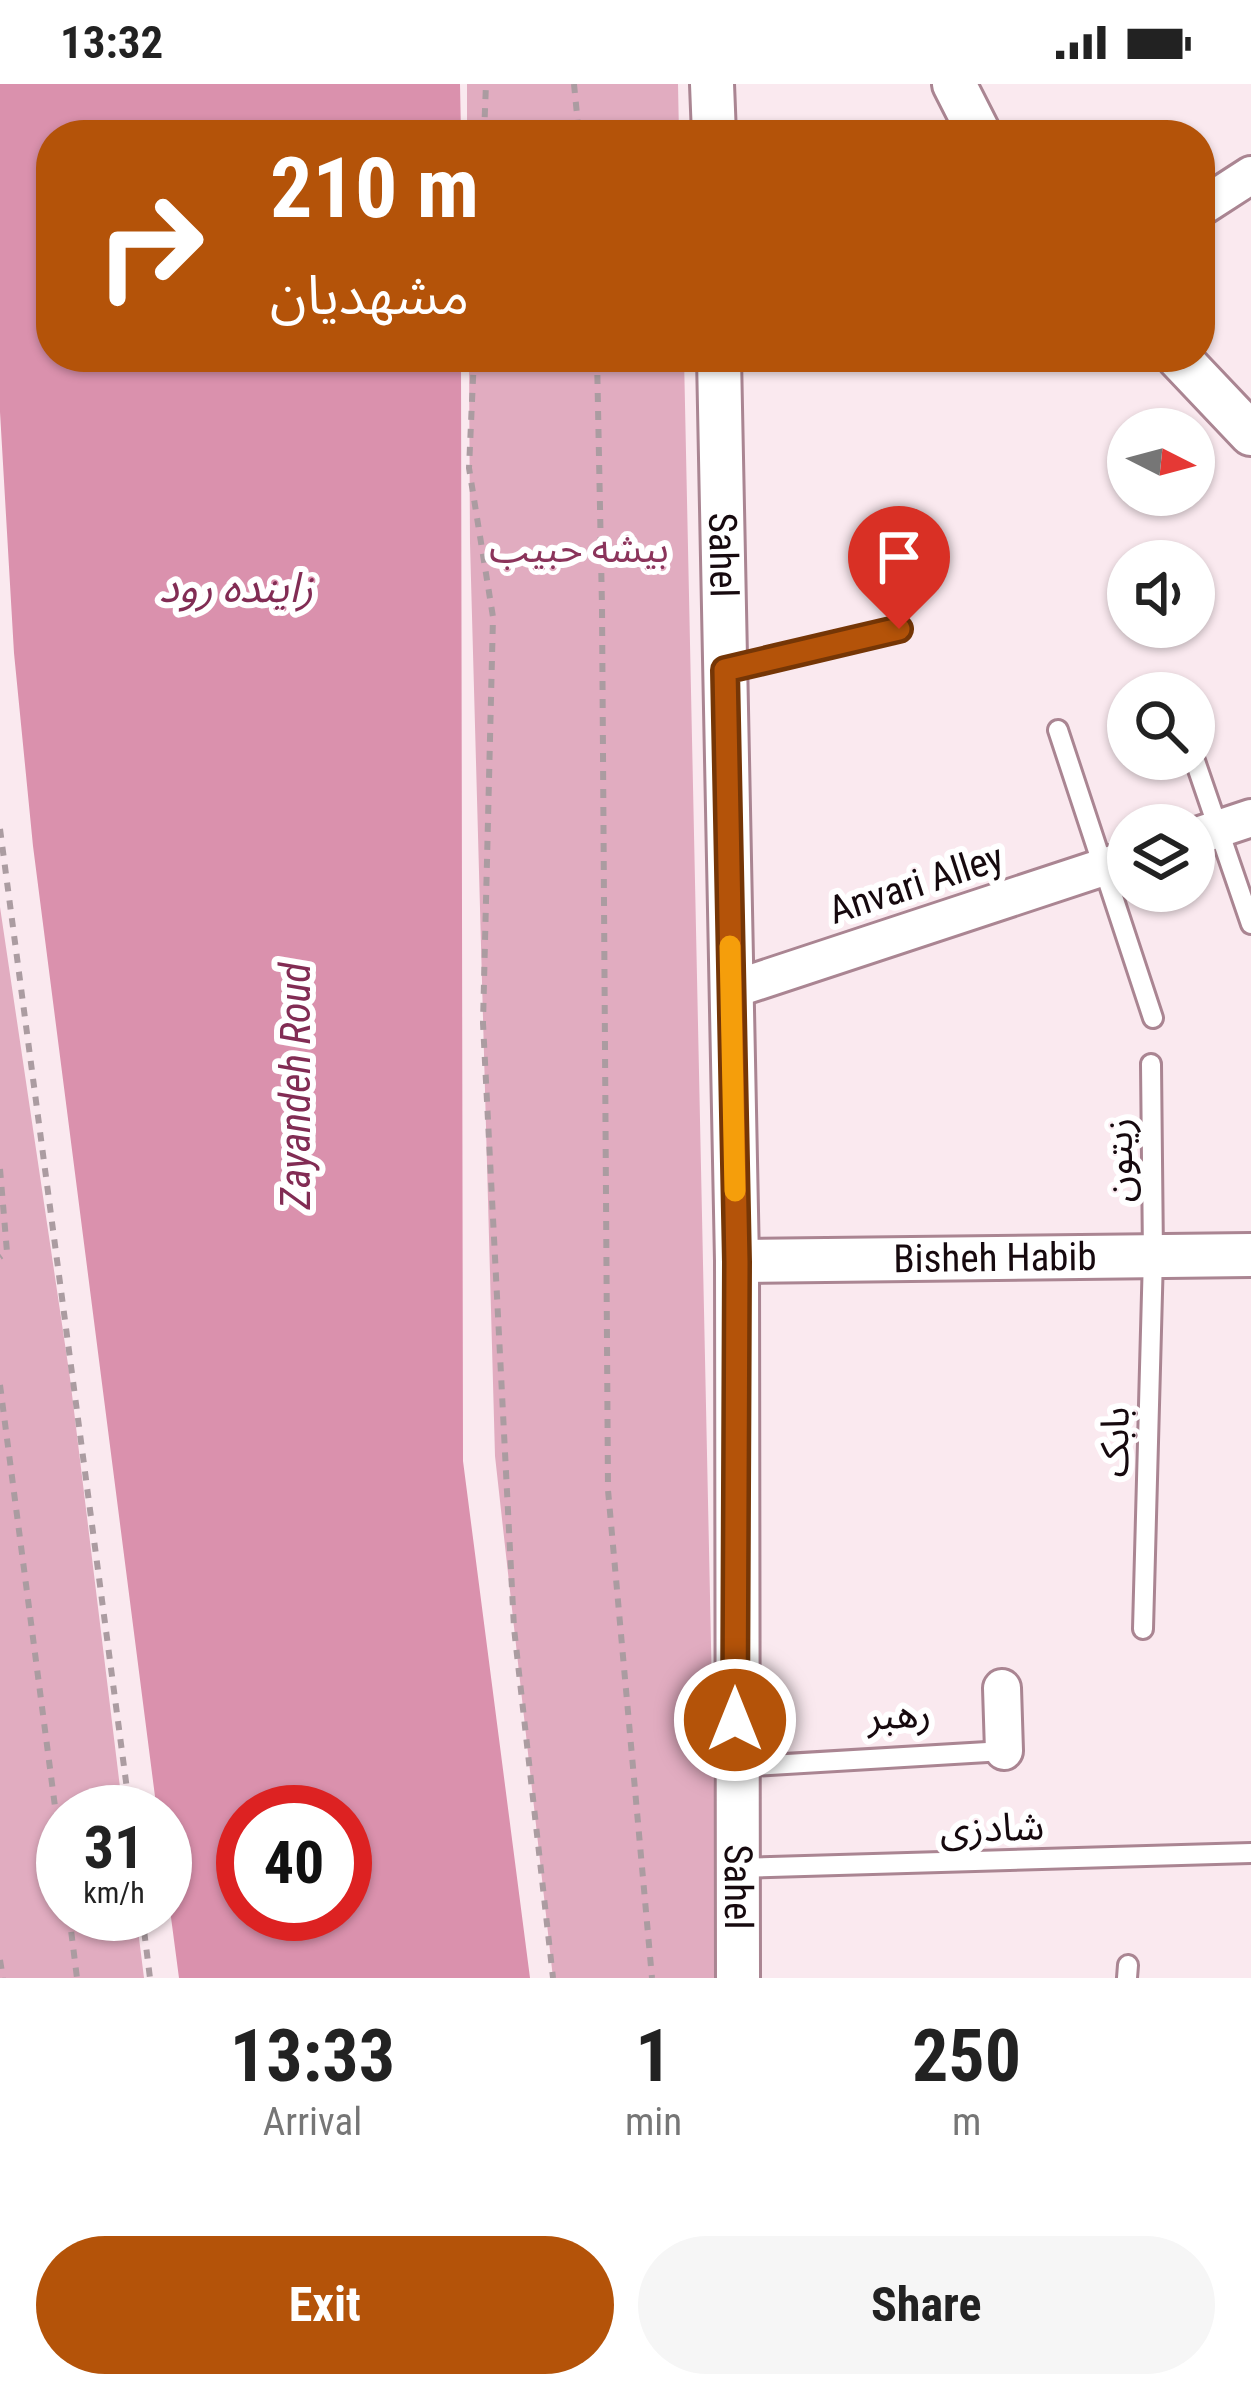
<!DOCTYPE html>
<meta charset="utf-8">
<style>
:root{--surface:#fff;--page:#f6f6f6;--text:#222;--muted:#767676;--accent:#b45309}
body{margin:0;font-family:"Roboto Condensed","Noto Sans Arabic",sans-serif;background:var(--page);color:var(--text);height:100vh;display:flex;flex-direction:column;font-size:45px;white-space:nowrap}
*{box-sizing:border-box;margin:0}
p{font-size:39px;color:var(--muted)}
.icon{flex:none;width:66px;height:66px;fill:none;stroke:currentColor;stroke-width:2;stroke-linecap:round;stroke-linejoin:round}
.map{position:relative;height:1894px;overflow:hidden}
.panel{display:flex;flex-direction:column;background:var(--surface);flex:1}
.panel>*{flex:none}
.hud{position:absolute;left:36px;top:36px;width:1179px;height:252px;border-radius:48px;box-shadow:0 3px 9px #0004;background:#b45309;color:#fff;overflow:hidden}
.needle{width:78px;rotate:96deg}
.fabs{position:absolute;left:1107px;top:324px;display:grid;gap:24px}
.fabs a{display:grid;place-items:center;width:108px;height:108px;border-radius:50%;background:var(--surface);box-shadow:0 3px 9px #0004;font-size:60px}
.speed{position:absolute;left:36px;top:1701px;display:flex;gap:24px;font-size:60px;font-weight:700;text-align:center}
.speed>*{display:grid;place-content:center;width:156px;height:156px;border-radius:50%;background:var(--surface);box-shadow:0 3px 9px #0004;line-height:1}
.speed small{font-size:30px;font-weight:400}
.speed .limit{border:18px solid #d22;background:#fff;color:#111}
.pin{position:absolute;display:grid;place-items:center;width:102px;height:102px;color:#fff;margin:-123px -51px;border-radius:50% 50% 50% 0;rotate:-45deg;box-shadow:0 0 12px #0007}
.pin .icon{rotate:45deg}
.me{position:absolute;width:132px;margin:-66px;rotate:0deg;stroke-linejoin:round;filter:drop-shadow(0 0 9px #0008)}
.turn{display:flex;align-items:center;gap:42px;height:252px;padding:0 36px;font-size:54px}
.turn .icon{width:156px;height:156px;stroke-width:2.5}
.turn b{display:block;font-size:84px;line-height:102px}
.eta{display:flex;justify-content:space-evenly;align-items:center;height:204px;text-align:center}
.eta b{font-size:72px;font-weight:700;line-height:84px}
.button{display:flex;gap:24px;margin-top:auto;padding:24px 36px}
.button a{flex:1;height:138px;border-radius:72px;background:var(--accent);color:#fff;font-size:48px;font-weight:700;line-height:138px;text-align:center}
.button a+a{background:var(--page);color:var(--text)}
.status{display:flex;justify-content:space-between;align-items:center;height:84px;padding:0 60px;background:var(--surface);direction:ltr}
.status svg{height:33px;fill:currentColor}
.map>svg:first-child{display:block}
</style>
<div class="status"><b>13:32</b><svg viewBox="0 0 49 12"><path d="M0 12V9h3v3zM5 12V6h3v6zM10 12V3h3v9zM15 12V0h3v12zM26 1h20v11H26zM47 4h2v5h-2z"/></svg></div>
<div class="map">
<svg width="1251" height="1894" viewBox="0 0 1251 1894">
<rect width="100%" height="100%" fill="#fae9ef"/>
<path fill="#e1acc0" d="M467 0H678L679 51H467Z
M469 273H684L718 1894H553L495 1372 470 459Z
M0 823 70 1294 123 1728H63V1830H136L144 1894H0Z"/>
<path fill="#da91ad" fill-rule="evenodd" d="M0 0H460L461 51H51V273H461L463 1377 530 1894H179L165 1788V1728H157L33 762 14 569 0 328ZM243 1728H345V1830H243Z"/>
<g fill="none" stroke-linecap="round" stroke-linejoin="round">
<g stroke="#aa8592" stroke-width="24">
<path id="service" d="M725 587 899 545
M1058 646 1153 934
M1194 674 1251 840
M1143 1545 1153 1172 1151 980
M735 1683 1004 1667
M736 1784 1251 1769
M1127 1894 1128 1881"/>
</g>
<g stroke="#aa8592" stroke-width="42">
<path id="minor" d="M1200 124 1251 91
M1194 753 1251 734
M731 906 1128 775
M1002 1604 1004 1667"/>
</g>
<g stroke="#aa8592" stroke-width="48">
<g id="tertiary">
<path d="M712 0 714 51"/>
<path d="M954 0 980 51"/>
<path id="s1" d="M719 273 737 1177 738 1894"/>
<path d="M1178 273 1251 350"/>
<path id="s2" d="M737 1177 1251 1171"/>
</g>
</g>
<path stroke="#ab9ca1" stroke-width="6" stroke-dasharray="9 9" stroke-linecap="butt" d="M574 0 579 51
M484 51 486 0
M474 273 469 384 493 533 483 939 514 1544 553 1894
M597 273 602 523 608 1406 652 1894
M0 745 130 1728
M0 1085 7 1168 0 1173
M0 1301 63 1784
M69 1830 77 1894
M142 1830 150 1894
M0 1876 3 1894"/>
<use href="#service" stroke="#fff" stroke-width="18"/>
<use href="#minor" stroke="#fff" stroke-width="36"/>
<use href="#tertiary" stroke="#fff" stroke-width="42"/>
</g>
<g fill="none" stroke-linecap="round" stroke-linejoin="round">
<g stroke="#753606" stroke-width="30">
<path id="route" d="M735 1636 737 1178 725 586 899 545"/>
</g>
<use href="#route" stroke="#b45309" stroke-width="21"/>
<path stroke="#f59e0b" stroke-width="21" d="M730 862 735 1107"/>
</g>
<g text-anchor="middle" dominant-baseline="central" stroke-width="12" stroke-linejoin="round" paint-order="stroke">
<g font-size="39" fill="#8b345b" stroke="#fff">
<text x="579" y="465">بیشه حبیب</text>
</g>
<g font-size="39" fill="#16090e" stroke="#fff">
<text stroke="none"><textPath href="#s1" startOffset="198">Sahel</textPath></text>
<text transform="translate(916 800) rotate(-18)">Anvari Alley</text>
<text transform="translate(1119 1076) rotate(-90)">زیتون</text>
<text stroke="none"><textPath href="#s2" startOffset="258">Bisheh Habib</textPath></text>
<text transform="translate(1115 1358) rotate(-89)">بابک</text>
<text transform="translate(899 1631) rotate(-3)">رهبر</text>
<text transform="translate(992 1744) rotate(-2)">شادزی</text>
<text stroke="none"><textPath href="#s1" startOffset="1530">Sahel</textPath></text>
</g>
<g font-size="42" font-style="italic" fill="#822c54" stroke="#fff">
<text x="236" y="503">زاینده رود</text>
<text transform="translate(295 1002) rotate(-90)">Zayandeh Roud</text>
</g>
</g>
</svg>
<div class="fabs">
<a><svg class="needle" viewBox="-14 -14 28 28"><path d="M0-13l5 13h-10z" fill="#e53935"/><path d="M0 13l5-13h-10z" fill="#767676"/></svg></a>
<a><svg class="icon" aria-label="sound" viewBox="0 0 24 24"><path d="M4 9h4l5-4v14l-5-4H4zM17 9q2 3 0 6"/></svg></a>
<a><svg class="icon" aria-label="search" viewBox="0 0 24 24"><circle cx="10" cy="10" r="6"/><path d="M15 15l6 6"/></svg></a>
<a><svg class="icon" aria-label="layers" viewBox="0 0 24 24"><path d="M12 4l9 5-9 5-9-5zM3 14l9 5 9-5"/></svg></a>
</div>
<div class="speed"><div>31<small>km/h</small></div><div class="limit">40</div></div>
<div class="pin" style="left:899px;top:545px;background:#d93025"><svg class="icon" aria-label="arrive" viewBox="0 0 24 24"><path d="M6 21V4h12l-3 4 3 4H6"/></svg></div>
<svg class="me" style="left:735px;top:1636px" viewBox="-20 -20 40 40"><circle r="17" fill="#b45309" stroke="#fff" stroke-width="3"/><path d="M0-11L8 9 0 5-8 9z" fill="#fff"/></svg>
<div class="hud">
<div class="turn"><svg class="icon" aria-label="right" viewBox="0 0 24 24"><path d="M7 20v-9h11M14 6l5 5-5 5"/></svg><div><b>210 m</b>مشهدیان</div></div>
</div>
</div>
<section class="panel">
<div class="eta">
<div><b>13:33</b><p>Arrival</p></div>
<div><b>1</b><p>min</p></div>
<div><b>250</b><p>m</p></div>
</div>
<div class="button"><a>Exit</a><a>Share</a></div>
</section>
